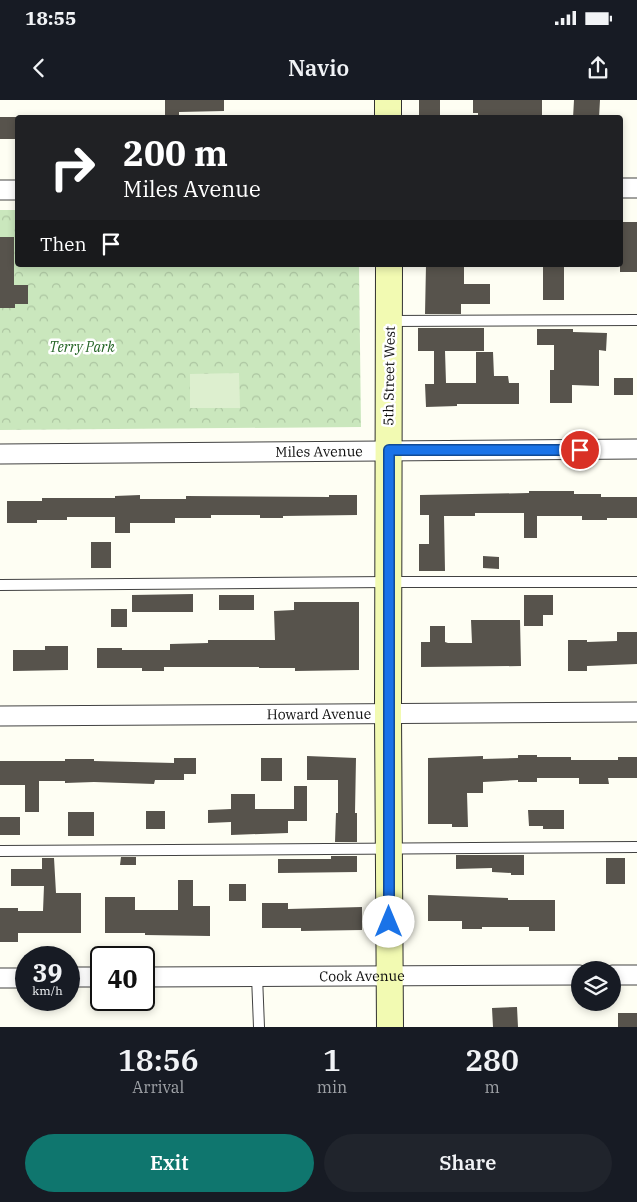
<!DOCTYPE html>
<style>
:root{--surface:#171b24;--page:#20242c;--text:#f1f3f6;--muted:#9ea1a6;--accent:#0f766e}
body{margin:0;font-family:"IBM Plex Serif",serif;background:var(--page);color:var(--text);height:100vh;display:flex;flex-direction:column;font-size:19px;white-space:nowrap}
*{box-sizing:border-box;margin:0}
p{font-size:16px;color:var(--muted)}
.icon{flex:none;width:28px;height:28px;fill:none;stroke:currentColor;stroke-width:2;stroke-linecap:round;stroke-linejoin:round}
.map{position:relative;height:927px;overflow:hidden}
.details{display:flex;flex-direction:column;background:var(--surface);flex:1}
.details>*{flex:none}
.banner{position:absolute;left:15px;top:15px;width:608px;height:152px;border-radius:5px;box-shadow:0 2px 8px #0003;background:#202124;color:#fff;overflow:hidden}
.buttons{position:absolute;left:571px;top:861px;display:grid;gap:10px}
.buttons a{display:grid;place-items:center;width:50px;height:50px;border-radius:50%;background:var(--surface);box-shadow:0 2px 8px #0003;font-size:25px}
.speed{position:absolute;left:15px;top:846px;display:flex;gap:10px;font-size:25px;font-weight:700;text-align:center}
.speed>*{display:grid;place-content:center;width:65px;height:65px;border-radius:50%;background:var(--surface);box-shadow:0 2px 8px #0003;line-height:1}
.speed small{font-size:12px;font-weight:400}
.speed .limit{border:2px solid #111;border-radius:8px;background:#fff;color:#111}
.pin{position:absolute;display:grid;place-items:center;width:42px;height:42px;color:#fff;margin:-21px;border:2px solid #fff;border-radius:50%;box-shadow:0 1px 5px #0007}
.me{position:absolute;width:55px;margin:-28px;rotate:0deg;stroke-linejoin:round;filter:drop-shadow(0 0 4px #0008)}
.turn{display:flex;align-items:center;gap:18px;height:105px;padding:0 25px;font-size:22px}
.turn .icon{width:65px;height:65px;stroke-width:2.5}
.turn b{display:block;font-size:35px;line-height:42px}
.then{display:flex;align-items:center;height:48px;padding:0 25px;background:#0003;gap:10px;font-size:19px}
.eta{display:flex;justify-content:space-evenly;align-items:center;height:85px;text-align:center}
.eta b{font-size:30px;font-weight:600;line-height:35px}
.primary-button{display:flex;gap:10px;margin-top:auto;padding:10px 25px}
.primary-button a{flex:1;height:58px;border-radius:30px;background:var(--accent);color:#fff;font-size:20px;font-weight:600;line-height:58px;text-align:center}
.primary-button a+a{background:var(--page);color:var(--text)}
.status{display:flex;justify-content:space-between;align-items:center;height:35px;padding:0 25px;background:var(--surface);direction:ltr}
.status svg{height:14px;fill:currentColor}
header{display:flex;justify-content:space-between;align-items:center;height:65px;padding:0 25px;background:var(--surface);font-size:22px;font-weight:600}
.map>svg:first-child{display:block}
</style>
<div class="status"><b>18:55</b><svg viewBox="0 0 49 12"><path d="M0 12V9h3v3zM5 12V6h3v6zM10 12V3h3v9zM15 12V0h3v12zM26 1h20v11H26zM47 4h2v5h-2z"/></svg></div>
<header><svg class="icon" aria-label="back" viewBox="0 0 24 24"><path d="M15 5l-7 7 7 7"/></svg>Navio<svg class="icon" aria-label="share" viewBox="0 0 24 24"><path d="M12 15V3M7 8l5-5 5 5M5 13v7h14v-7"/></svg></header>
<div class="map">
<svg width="637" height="927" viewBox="0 0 637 927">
<defs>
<pattern id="park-crowns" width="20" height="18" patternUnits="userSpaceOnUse" patternTransform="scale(1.25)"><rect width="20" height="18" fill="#cae7bd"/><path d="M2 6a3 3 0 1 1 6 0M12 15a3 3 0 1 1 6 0" fill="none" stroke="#acc5a1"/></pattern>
</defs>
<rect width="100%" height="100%" fill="#fefef3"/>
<path fill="url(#park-crowns)" d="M0 110H17L18 165H359L361 327 0 330Z"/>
<path fill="#ddefcf" d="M239 273 240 308H190V274Z"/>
<path fill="#57534c" d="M165 0H224V11L179 12V16H165Z
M419 0H440V18H419Z
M473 0H542V18H478V13H473Z
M574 0H600L599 18H573Z
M0 17H16V39H0Z
M620 122H637V172H620Z
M0 137H14V185H28V204H15V208H0Z
M426 165H464V184H490V204H461V214H425Z
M543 167H564V200H543Z
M418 228H484V251H445L446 283H476V252H493L494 276H508L509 283H519V304H457V306L426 307 425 284H434V251H418Z
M537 229H573V232L607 233 606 251 599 250V286L572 285V303H550V270H554V245H537Z
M614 278H633V295H614Z
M529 391H574V394H601V397H637V418H607V420H582V416H537V438H524V413H475V416H444L445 471H419V444H429V415H420V395L529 393Z
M140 395V399H186V396L329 397V395H357V415L283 416V418H260V415H211V418H175V423H130V433H115V417H67V420H37V423H7V401H42V398H115V396Z
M91 442H111V468H91Z
M483 456 499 457V469L483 468Z
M193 494V512H132V495Z
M219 495H254V510H219Z
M524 495H553V515H543V526H524Z
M294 502H359V570L295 571V568H259V567H164V571H142V568H97V548H122V550H170V544L208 543V540H275L274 511 294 510Z
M111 509H127V527H111Z
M471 520H520L521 566 421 567V542H430V526H445V542L448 543H472Z
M617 532H637V564L587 566V571H568V540H587V542L617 541Z
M45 546H68V570L13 571V550H45Z
M518 655H537V657H571V660H618V657H637V678H608L609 684H579V678H537V682H518V680L483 682V693H467L468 727H452V724H428V658L483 656V659L518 658Z
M307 656 356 658 355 713H357V742H335L336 713H338V680H307Z
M174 658H196V674H184V680H155L154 684 94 682 65 683V681H39V712H25V685H0V661H65V659H94V661L174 663Z
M261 658H282V681H261Z
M294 686H307V721H288V733L231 735V722L208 723V710L231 709V694H255V709H294Z
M528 710H564V729H543V726H529Z
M146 711H165V729H146Z
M68 712H94V736H68Z
M0 717H20V735H0Z
M456 755H524V775H511V773L492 772V768L456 769Z
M331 756H357V772L278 773V759H331Z
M121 757H136V765H120Z
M42 758H54L56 793H81V833H18V842H0V808H18V811H43L44 786H11V769H42Z
M606 758H625V784H606Z
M178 780H193V806H210V836L145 835V833H105V797H135V810H178Z
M229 784H246V801H229Z
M428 795 508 798V800H555V831H529V827H482V829H462V821H428Z
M262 803H288V809L362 807V830L301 831V828H262Z
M517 907 518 927H493L492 908Z
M618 913H637V927H618Z"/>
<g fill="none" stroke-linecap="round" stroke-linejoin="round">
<g stroke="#424242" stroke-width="12">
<path id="lane" d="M390 221 637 220
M0 485 389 482H637
M0 751 637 747
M257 876 259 927"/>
</g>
<g stroke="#424242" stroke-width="21">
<g id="street">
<path d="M620 88H637"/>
<path d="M0 90H18"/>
<path id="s1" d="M0 354 637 349"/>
<path id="s2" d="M0 616 637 612"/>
<path d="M612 875H637"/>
<path d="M69 877H101"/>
<path id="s3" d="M144 877 580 875"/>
<path d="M0 878H26"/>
</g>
</g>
<g stroke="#313131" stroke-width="28">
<path id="secondary" d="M388 0V18
M389 165 388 614 390 927"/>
</g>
<use href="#lane" stroke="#fff" stroke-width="10"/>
<use href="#street" stroke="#fff" stroke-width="19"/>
<use href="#secondary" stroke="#f2fab2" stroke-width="26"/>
</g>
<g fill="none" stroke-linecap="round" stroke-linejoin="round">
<g stroke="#114b97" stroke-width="12">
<path id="route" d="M389 822V350H580"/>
</g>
<use href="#route" stroke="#1a73e8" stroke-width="9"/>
</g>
<g text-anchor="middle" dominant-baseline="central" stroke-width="5" stroke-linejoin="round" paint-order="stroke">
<g font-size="14" font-style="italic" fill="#236424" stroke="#fff">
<text x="82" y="247">Terry Park</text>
</g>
<g font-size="14" fill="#0f0f0f" stroke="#fff">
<text transform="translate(389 276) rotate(-89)">5th Street West</text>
<text stroke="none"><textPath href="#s1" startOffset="319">Miles Avenue</textPath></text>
<text stroke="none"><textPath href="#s2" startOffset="319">Howard Avenue</textPath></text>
<text stroke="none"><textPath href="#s3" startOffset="218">Cook Avenue</textPath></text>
</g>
</g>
</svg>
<div class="buttons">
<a><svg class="icon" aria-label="layers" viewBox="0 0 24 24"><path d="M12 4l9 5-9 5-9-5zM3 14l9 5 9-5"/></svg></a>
</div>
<div class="speed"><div>39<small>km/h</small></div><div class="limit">40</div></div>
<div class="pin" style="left:580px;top:350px;background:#d93025"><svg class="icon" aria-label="arrive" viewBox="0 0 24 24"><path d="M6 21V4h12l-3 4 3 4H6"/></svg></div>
<svg class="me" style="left:389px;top:822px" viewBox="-20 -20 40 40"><circle r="19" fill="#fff"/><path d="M0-13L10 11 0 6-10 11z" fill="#1a73e8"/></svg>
<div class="banner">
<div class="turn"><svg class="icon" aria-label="right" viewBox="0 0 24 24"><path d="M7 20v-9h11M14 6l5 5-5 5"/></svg><div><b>200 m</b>Miles Avenue</div></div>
<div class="then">Then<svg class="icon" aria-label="arrive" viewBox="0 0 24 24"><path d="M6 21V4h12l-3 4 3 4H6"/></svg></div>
</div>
</div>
<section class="details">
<div class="eta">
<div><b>18:56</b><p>Arrival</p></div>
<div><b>1</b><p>min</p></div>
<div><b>280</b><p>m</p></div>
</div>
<div class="primary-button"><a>Exit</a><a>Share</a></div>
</section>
